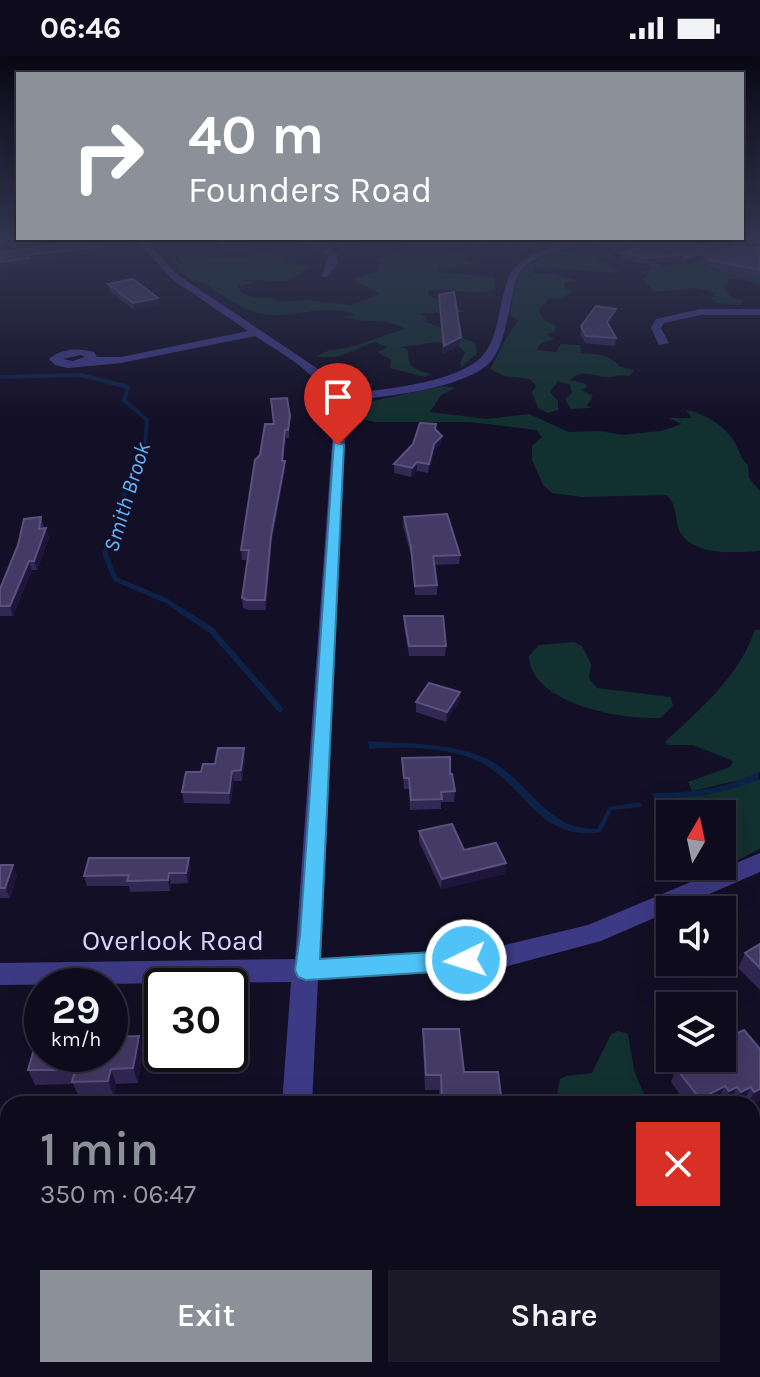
<!DOCTYPE html>
<meta charset="utf-8">
<style>
:root{--surface:#0e0b1c;--page:#1c1929;--text:#f1f3f6;--muted:#9b9ba3;--line:#2e2b3b;--accent:#8c9099}
body{margin:0;font-family:Karla,sans-serif;background:var(--page);color:var(--text);height:100vh;display:flex;flex-direction:column;font-size:30px;white-space:nowrap}
*{box-sizing:border-box;margin:0}
p{font-size:26px;color:var(--muted)}
.icon{flex:none;width:44px;height:44px;fill:none;stroke:currentColor;stroke-width:2;stroke-linecap:round;stroke-linejoin:round}
.map{position:relative;flex:1;overflow:hidden}
.side{position:absolute;left:0px;top:1040px;width:760px;height:282px;display:flex;flex-direction:column;background:var(--surface);border-radius:24px 24px 0 0;box-shadow:0 8px 32px #0002,0 0 0 2px var(--line)}
.side>*{flex:none}
.top-card{position:absolute;left:16px;top:16px;width:728px;height:168px;border-radius:0px;box-shadow:0 8px 32px #0002,0 0 0 2px var(--line);background:#8c9099;color:#fff;overflow:hidden}
.needle{width:52px;rotate:9deg}
.buttons{position:absolute;left:656px;top:744px;display:grid;gap:16px}
.buttons a{display:grid;place-items:center;width:80px;height:80px;border-radius:0px;background:var(--surface);box-shadow:0 8px 32px #0002,0 0 0 2px var(--line);font-size:40px}
.speed{position:absolute;left:24px;top:912px;display:flex;gap:16px;font-size:40px;font-weight:700;text-align:center}
.speed>*{display:grid;place-content:center;width:104px;height:104px;border-radius:50%;background:var(--surface);box-shadow:0 8px 32px #0002,0 0 0 2px var(--line);line-height:1}
.speed small{font-size:20px;font-weight:400}
.speed .limit{border:4px solid #111;border-radius:12px;background:#fff;color:#111}
.pin{position:absolute;display:grid;place-items:center;width:68px;height:68px;color:#fff;margin:-82px -34px;border-radius:50% 50% 50% 0;rotate:-45deg;box-shadow:0 0 8px #0007}
.pin .icon{rotate:45deg}
.me{position:absolute;width:88px;margin:-44px;rotate:266deg;stroke-linejoin:round;filter:drop-shadow(0 0 6px #0008)}
.turn{display:flex;align-items:center;gap:28px;height:168px;padding:0 40px;font-size:36px}
.turn .icon{width:104px;height:104px;stroke-width:2.5}
.turn b{display:block;font-size:56px;line-height:68px}
.round{display:grid;place-items:center;flex:none;width:84px;height:84px;border-radius:0px;background:var(--page)}
.head{display:flex;align-items:center;justify-content:space-between;height:136px;padding:0 40px}
h1{font-size:48px;font-weight:600;line-height:60px;color:var(--accent)}
.cta{display:flex;gap:16px;margin-top:auto;padding:16px 40px}
.cta a{flex:1;height:92px;border-radius:0px;background:var(--accent);color:#fff;font-size:32px;font-weight:600;line-height:92px;text-align:center}
.cta a+a{background:var(--page);color:var(--text)}
.status{display:flex;justify-content:space-between;align-items:center;height:56px;padding:0 40px;background:var(--surface);direction:ltr}
.status svg{height:22px;fill:currentColor}
.map>svg:first-child{display:block}
</style>
<div class="status"><b>06:46</b><svg viewBox="0 0 49 12"><path d="M0 12V9h3v3zM5 12V6h3v6zM10 12V3h3v9zM15 12V0h3v12zM26 1h20v11H26zM47 4h2v5h-2z"/></svg></div>
<div class="map">
<svg width="760" height="1321" viewBox="0 0 760 1321">
<rect width="100%" height="100%" fill="#130f26"/>
<path fill="#12302f" d="M352 182H507L530 184 537 193 524 196C508 183 469 193 449 193L469 202 457 203 480 208 437 213 438 216 493 221 495 233C481 241 448 231 428 234L429 240 465 256 420 257 428 264 422 265 455 276V279L475 287 477 297 462 311 460 307 465 297 458 289 436 286 402 291 408 294C408 312 412 312 430 318L425 321 390 312 391 304 378 296 387 291 374 286 337 301H316C332 291 338 295 354 290 371 285 389 277 405 273 387 261 364 268 343 261L355 259C329 247 299 260 273 259 246 258 224 241 204 226 188 227 179 214 171 201L194 218 177 202C191 195 207 201 221 202 242 204 259 195 279 199L282 204 309 212 287 225 243 224 254 227 238 230C246 246 261 240 275 243L279 246 308 244 351 249 380 238 352 223 377 215 378 209 383 207 379 204 389 200 388 197 407 199 400 197 404 190 401 185H367L349 192 330 189Z
M627 190 623 197H614L611 201 594 203 619 215 617 217 537 211 532 214 535 218H553L577 225 564 226 565 232 572 235 563 243 550 242 539 254 544 264 556 270 554 276 547 278 554 283 540 288 537 294 556 296 561 288 580 289 581 297C596 299 610 297 620 311L634 314 629 320C621 318 617 321 609 321 594 321 582 312 570 324L586 328 587 331 581 334 593 340 587 349 591 352 571 353 565 343 572 337 570 329 558 325 550 336 558 345V354L548 357 538 352 532 336 536 330 530 323 505 320 490 313C500 296 506 279 518 265L510 259C512 246 513 228 521 217 536 193 601 190 627 190Z
M653 204 663 211 701 204 706 206 703 209 711 213 760 214V229L744 223H729L724 232 732 242 745 244 740 249 716 247 712 242 716 237 698 232 654 236 643 223 648 218 639 215H649L651 211 645 207Z
M443 330 455 332 441 339 430 356 487 363 529 358 569 376 600 375 623 379 660 375 682 368 668 362H692L686 354C704 357 726 370 735 387 740 396 740 402 748 409L749 422 760 435V495C734 497 683 501 677 467 675 456 675 446 666 439L582 441 552 437 543 429 532 404V390L542 381 536 374 470 366H375L357 362V355L373 345Z
M755 574H760V715L745 723 692 735 688 726 730 711 733 705 693 689H668L665 686C701 652 738 622 755 574Z
M574 586 582 590 591 608 589 622 597 632 671 641 673 650 660 662C623 664 530 648 529 600L539 589Z
M760 723V793C741 802 690 834 678 810H722V758H670V786L654 742 705 739Z
M618 975 628 978 634 1014 648 1048H555L560 1023 566 1020 592 1017 611 978Z
M760 1072V1321H542L536 1314H752V1077Z"/>
<path fill="#0c2248" d="M368 685C406 688 449 686 485 702 529 722 544 775 597 773L609 751 640 746 642 751 612 754 601 776C536 787 524 723 473 703 440 690 404 691 369 693Z
M760 715 758 724C725 737 690 743 654 742L652 737C689 737 728 733 760 715Z"/>
<g fill="none" stroke-linecap="round" stroke-linejoin="round">
<path stroke="#0c2248" stroke-width="4" d="M0 321 81 319 128 331 124 344 147 364 145 391 140 401"/>
<path stroke="#0c2248" stroke-width="5" d="M141 399 130 420 105 498 115 523 167 545 183 556"/>
<path stroke="#0c2248" stroke-width="6" d="M180 554 211 574 280 653"/>
<path fill="#3d3a85" fill-rule="evenodd" d="M134 182H143L178 219 321 315 341 339C380 333 446 329 477 305 500 288 498 246 509 221 525 179 633 182 669 187L666 192C630 190 540 182 519 218 512 229 512 248 508 260 504 278 500 298 486 310 454 335 383 340 343 346L346 360 321 902 497 891 588 869 760 797V816L601 885 497 913 318 924 312 1048H282L291 926 0 929V907L295 903 334 360C324 318 289 303 255 280L121 307 68 312 55 309 49 303C62 292 78 292 94 296L97 301H121L248 275 172 223ZM81 299 85 301 73 305 63 303Z
M250 182C280 182 311 178 337 197L338 207 327 221H321L329 200C305 181 276 192 250 182Z
M51 189 48 194 0 200V194Z
M701 253H760V259H701L664 267 661 272 669 287 659 289 651 272 656 263Z
M265 1314H301L300 1321H264Z"/>
</g>
<path fill="#312854" d="M255 182 256 187 246 196 222 194V189Z
M339 182H362L358 184Z
M677 182H760V187Z
M760 192V221L709 211 702 204 685 208 681 204 647 208 621 203 622 197Z
M108 228 158 242 159 249 134 254 109 235Z
M439 239 460 288 443 298 439 246Z
M616 253 615 260 608 269 616 282 615 290 585 287 580 278 581 270Z
M290 360 289 382H286L283 405H285V414L271 489 266 554H248L243 552 242 542 248 504H242L241 494 260 399 274 368Z
M436 375 441 388 434 396 428 417 417 415 411 421 394 417V408Z
M41 461 44 472 49 481 37 514H32L13 560H0V533Z
M404 461 460 499 459 508 435 509 437 529V539H415L411 500 403 470Z
M404 560 446 590 445 600H409L404 570Z
M460 636 459 646 446 666 416 656V646Z
M402 702 450 718 455 735 454 746H441V753L410 754 409 733H404Z
M245 703 242 725H234L230 748 184 747 182 736 201 716 215 708Z
M419 775 464 794 506 807 505 818 441 833 419 786Z
M0 809 17 819 10 842H0Z
M191 812 188 827 171 828 170 835 130 836 129 830H87L84 820Z
M760 888V934L738 912 745 897Z
M423 973 464 1016 502 1048H440L439 1034H425L423 988Z
M111 975 113 981 139 980 143 995 138 1027 116 1028 114 1040 79 1041 73 1028 35 1029 28 1014Z
M760 993V1044L751 1048H745L743 1046 739 1048H731L730 1046 725 1048H721L718 1044 712 1048H687L671 1026 676 1012Z"/>
<path fill="#1d163a" d="M29 182H79L0 191V185Z
M255 182 256 187 246 196 245 190Z
M123 188 124 194 30 204 31 208 0 212V206L27 199Z
M682 198 681 204 647 208 648 202Z
M703 198 702 204 685 208 686 201Z
M158 242 159 249 134 254 133 247Z
M616 253 615 260 606 273 607 266Z
M461 281 460 288 443 298 444 290Z
M285 374 286 382 282 414V405Z
M442 380 441 388 434 396 428 417 429 408 434 388Z
M285 405V414L271 489 266 554 265 544 271 480Z
M417 406V415L411 421 412 412Z
M46 472 49 481 37 514 34 505Z
M29 505 32 514 13 560 10 550Z
M460 636 459 646 446 666 447 656Z
M244 692 245 703 242 725 241 714Z
M232 715 234 725 230 748 229 737Z
M189 802 191 812 188 827 186 817Z
M506 807 505 818 441 833 442 823Z
M13 809 17 819 10 842 5 832Z
M169 817 171 828 170 835 168 824Z
M139 980 143 995 138 1027 133 1012Z
M111 1013 116 1028 114 1040 108 1025Z
M725 1030 718 1044 712 1048H698L700 1043Z
M737 1031 730 1046 723 1048 729 1035Z
M751 1031 743 1046 739 1048H735L741 1036Z
M760 1033V1044L751 1048H748L754 1036Z"/>
<path fill="#433a66" stroke="#5a527e" stroke-width="2" d="M0 182H29L0 185Z
M102 182H117L123 188 27 199 30 202 0 206V197Z
M230 182H255L245 190 222 189Z
M646 186 760 192V214L710 204 703 198 686 201 682 198 648 202 622 197Z
M133 223 158 242 133 247 108 228Z
M454 236 461 281 444 290 439 239Z
M596 250 616 253 607 266 616 282 586 280 581 270Z
M287 342 290 360 288 374H285L282 405H285L271 480 265 544H247L242 542 249 494H241L255 404 260 399 265 368H274L271 343Z
M420 367 436 368 435 373 442 380 434 388 429 408 417 406 412 412 394 408 413 388Z
M447 458 460 499 433 500 437 529 415 530 411 491 404 461Z
M41 461 39 473 46 472 34 505H29L10 550H0V533L18 489 24 463Z
M404 560H443L446 590H409Z
M429 627 460 636 447 656 416 646Z
M218 692H244L241 714 232 715 229 737 182 736 186 716H201L203 708H215Z
M450 701V718H452L455 735 441 736 442 743 411 744 409 722H404L402 702Z
M452 768 464 794 496 787 506 807 442 823 419 775Z
M89 802H189L186 817H169L168 824 127 825 129 819 84 820Z
M0 809H13L5 832H0Z
M760 888V912L745 897Z
M423 973H459L464 1016H498L502 1048H442L441 1019H426Z
M744 974 760 993V1033L754 1036 751 1031 741 1036 737 1031 729 1035 725 1030 700 1043 676 1012 696 1002H722V984Z
M39 976H42V998H110V981L139 980 133 1012 111 1013 108 1025 72 1026 75 1014H28Z
M454 1318V1321H416V1319Z"/>
<linearGradient id="sky" x2="0" y2="1"><stop stop-color="#0a0815"/><stop offset="0.5" stop-color="#333752"/><stop offset="1" stop-color="#333752" stop-opacity="0"/></linearGradient>
<rect width="760" height="367" fill="url(#sky)"/>
<path fill="#4fc3f7" stroke="#337fa1" stroke-width="2" d="M334 386 344 389 320 903 466 894 474 897 478 904 474 911 466 914 306 924 298 921 295 914 300 880Z"/>
<g text-anchor="middle" dominant-baseline="central" stroke-width="6" stroke-linejoin="round" paint-order="stroke">
<g font-size="22" font-style="italic" fill="#62b6ff" stroke="#130f26">
<text transform="translate(127 441) rotate(-73)">Smith Brook</text>
</g>
<g font-size="28" fill="#d9d4ff" stroke="#130f26">
<text x="173" y="884">Overlook Road</text>
</g>
</g>
</svg>
<div class="buttons">
<a><svg class="needle" viewBox="-14 -14 28 28"><path d="M0-13l5 13h-10z" fill="#e53935"/><path d="M0 13l5-13h-10z" fill="#9b9ba3"/></svg></a>
<a><svg class="icon" aria-label="sound" viewBox="0 0 24 24"><path d="M4 9h4l5-4v14l-5-4H4zM17 9q2 3 0 6"/></svg></a>
<a><svg class="icon" aria-label="layers" viewBox="0 0 24 24"><path d="M12 4l9 5-9 5-9-5zM3 14l9 5 9-5"/></svg></a>
</div>
<div class="speed"><div>29<small>km/h</small></div><div class="limit">30</div></div>
<div class="pin" style="left:338px;top:389px;background:#d93025"><svg class="icon" aria-label="arrive" viewBox="0 0 24 24"><path d="M6 21V4h12l-3 4 3 4H6"/></svg></div>
<svg class="me" style="left:466px;top:904px" viewBox="-20 -20 40 40"><circle r="17" fill="#4fc3f7" stroke="#fff" stroke-width="3"/><path d="M0-11L8 9 0 5-8 9z" fill="#fff"/></svg>
<div class="top-card">
<div class="turn"><svg class="icon" aria-label="right" viewBox="0 0 24 24"><path d="M7 20v-9h11M14 6l5 5-5 5"/></svg><div><b>40 m</b>Founders Road</div></div>
</div>
<section class="side">
<div class="head"><div><h1>1 min</h1><p>350 m · 06:47</p></div><a class="round" style="background:#d93025;color:#fff"><svg class="icon" aria-label="close" viewBox="0 0 24 24"><path d="M6 6l12 12M18 6L6 18"/></svg></a></div>
<div class="cta"><a>Exit</a><a>Share</a></div>
</section>
</div>
